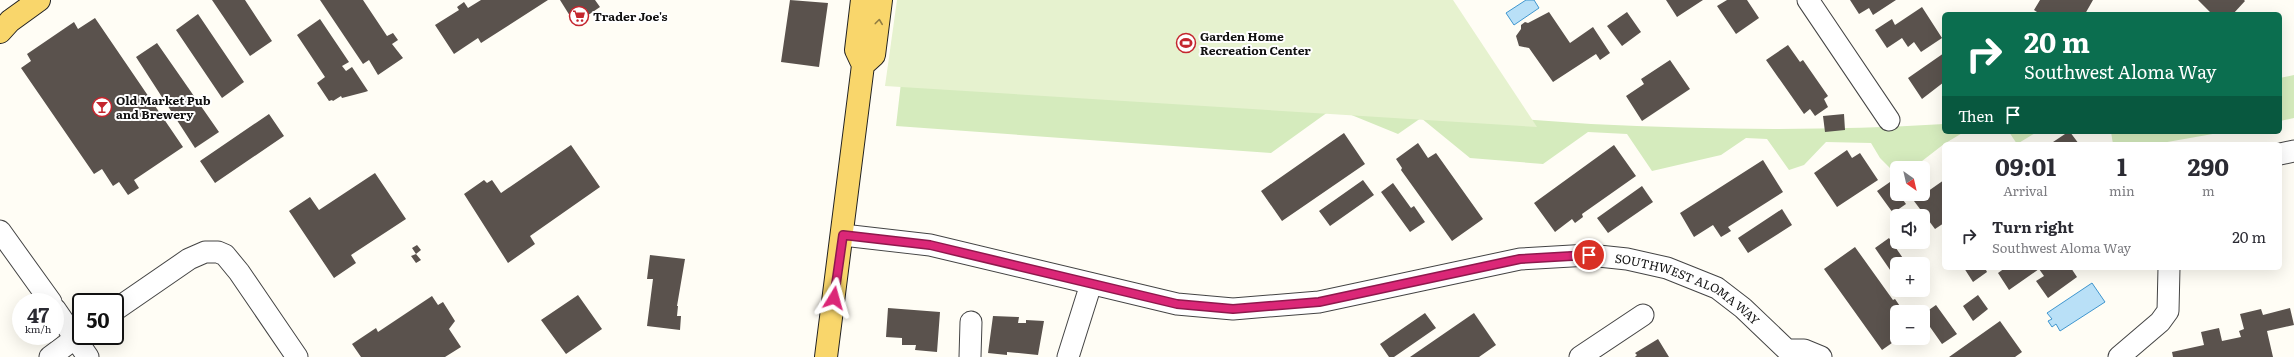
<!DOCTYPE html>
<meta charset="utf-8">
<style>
:root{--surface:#fff;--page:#f7f7f7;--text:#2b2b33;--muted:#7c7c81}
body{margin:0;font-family:Literata,serif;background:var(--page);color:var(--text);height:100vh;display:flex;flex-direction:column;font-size:15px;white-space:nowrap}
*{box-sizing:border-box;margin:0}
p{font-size:13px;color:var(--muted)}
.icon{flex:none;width:22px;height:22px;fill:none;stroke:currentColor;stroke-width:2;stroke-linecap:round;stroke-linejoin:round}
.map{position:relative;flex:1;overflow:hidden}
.panel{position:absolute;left:1942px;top:142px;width:340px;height:128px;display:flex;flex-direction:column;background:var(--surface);border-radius:6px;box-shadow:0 4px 16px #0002}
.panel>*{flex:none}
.top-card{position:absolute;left:1942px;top:12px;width:340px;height:122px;border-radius:6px;box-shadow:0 4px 16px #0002;background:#0b6e4f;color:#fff;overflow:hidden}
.needle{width:26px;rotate:146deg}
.tools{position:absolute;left:1890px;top:161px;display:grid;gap:8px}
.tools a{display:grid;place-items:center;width:40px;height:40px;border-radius:6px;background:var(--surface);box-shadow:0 4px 16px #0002;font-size:20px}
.speed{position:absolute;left:12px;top:293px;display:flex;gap:8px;font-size:20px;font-weight:700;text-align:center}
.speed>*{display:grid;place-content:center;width:52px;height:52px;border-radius:50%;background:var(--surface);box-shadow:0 4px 16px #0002;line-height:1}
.speed small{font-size:10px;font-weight:400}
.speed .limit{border:2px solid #111;border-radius:6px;background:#fff;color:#111}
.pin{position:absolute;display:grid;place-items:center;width:34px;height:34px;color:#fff;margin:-17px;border:2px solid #fff;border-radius:50%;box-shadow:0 1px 4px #0007}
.me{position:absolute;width:44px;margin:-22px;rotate:8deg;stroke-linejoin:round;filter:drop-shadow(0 0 3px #0008)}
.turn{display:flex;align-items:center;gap:14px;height:84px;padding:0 16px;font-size:18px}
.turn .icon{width:52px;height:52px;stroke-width:2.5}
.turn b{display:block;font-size:28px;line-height:34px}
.then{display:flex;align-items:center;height:38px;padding:0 16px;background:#0003;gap:8px;font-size:15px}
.eta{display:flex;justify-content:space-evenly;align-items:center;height:68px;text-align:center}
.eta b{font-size:24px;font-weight:700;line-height:28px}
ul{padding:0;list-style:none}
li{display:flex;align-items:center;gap:12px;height:52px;padding:0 16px}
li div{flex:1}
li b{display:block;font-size:15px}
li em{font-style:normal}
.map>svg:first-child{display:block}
</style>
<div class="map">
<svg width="2294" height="357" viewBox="0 0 2294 357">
<rect width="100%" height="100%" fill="#fffdf5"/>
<path fill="#d5ebbd" d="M902 74 1591 124C1709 130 1826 131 1944 124V132H1964L1944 144 1913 168H1897V170L1893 171 1880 158 1871 143 1826 142 1804 165 1789 170 1767 139 1746 138 1721 155 1652 171 1627 134 1588 132 1543 164 1470 158 1421 118 1398 134 1349 114 1328 112 1271 153 896 126Z
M2294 75V118L2280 121V78Z
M2009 132H2037L2017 144Z
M2111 132H2224L2156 144H2113Z"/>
<path fill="#e6f2cf" d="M897 0H1453L1537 127 885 86Z"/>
<path fill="#b9e0f7" stroke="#3f96cf" d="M1526 0H1534L1539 8 1514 25 1506 13Z
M2092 283 2105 302 2060 331 2056 324 2052 327 2048 321 2052 319 2047 313Z"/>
<path fill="#5a524d" d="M212 0H245L272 41 250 56Z
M320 0H363L387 36 393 33 398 40 392 44 403 58 378 75 369 60 363 64Z
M481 0H548L481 43 478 38 454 54 435 25 459 10 457 7 464 2 468 8Z
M560 0H595L600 7 575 24Z
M790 0 828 3 819 67 781 62Z
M1666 0H1703L1677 17Z
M1727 0H1747L1759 18 1736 34 1717 6Z
M1850 0H1896L1873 15 1869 8 1859 14Z
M2040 0H2093L2085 14 2076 12 2075 14H2040L2034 10Z
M2198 0H2244L2245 1 2233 14H2212Z
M1922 7 1942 38 1921 52 1914 42 1908 47 1902 38 1887 48 1875 30 1892 19 1895 25Z
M1549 12 1570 43 1593 27 1610 53 1600 60 1596 54 1553 82 1529 48 1519 46 1516 36 1521 29V25L1525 22 1528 23Z
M1627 12 1641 32 1622 46 1607 26Z
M198 14 244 82 222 98 176 30Z
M95 18 183 147 134 180 139 188 128 195 119 182 113 186 102 169 94 174 21 68 31 61 27 54 74 22 78 29Z
M320 19 349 62 342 66 346 71 352 67 368 91 365 92 342 98 341 96 333 101 332 100 329 101 317 83 325 77 297 35Z
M157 43 219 132 195 148 136 57Z
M1788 45 1800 62 1803 60 1828 96 1824 99 1828 107 1815 116 1810 109 1804 114 1766 60Z
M1944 53V82L1922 99 1908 78Z
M1670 60 1690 89 1642 121 1626 96 1644 84 1641 79Z
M269 114 284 136 215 183 200 161Z
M1844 114 1845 130 1825 132 1823 116Z
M2068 132H2070L2079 144H2050Z
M1344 133 1365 164 1282 221 1261 191Z
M1418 143 1428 158 1436 153 1483 219 1452 241 1401 170 1402 168 1396 159Z
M571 145 600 187 530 236 535 244 508 263 464 194 484 180 487 183 492 180 501 193Z
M1614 145 1636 176 1582 214 1583 217 1575 223 1572 219 1555 232 1534 203Z
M1847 150 1852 158 1860 153 1878 180 1837 207 1814 173Z
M1763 160 1783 192 1728 227 1731 231 1721 237 1713 225 1694 237 1680 213Z
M375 173 406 219 351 255 356 263 334 278 289 211 310 197 319 210Z
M1363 180 1374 195 1330 226 1319 211Z
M1944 180V223L1935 229 1914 201Z
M1890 182 1906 204 1893 213 1877 191Z
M1393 183 1411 208 1414 206 1425 222 1410 232 1381 192Z
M1642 186 1653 202 1608 233 1597 218Z
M1782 209 1792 225 1748 253 1738 238Z
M1889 238 1907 264H1897V280L1875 248Z
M417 245 421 250 416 254 412 248Z
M1855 247 1893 300 1895 299 1904 312H1897V338H1899L1882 350 1824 269Z
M416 254 421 260 416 263 411 256Z
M650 255 685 259 677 306H678L677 316H681L680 330 647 326 653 279H647Z
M1964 268H1985L1987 272 1973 282Z
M2005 268H2071L2077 277 2048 298 2036 281 2044 276 2039 269 2009 290 1998 273Z
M578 295 602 329 566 354 541 320Z
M1978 295 1988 309 1973 321 1963 306Z
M432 296 438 305 443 302 455 321 449 329 461 347 445 357H361L352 344 376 328 378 332Z
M1936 305 1957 334 1942 344 1923 317V314Z
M888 308 940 312 937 352 915 350 916 345H902V338L886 337Z
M2290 308 2294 325 2267 331 2273 357H2173L2172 352 2204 345 2201 332 2219 328 2222 341 2241 337 2239 331 2244 329 2240 314 2261 309 2263 315Z
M1425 313 1436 328 1394 357H1389L1380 344Z
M1474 313 1496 345 1479 357H1410Z
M993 316 1019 317 1018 323H1026V320L1044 321 1038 355 1007 352V355L988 353Z
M2000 321 2022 352 2015 357H1949Z
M1658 339 1669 357H1635L1637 355 1635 353Z"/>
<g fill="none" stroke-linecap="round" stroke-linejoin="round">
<g stroke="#444" stroke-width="23">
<g id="minor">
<path d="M1808 0 1889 120"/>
<path d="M2280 154 2294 151"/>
<path d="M0 231 51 302"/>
<path id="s1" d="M843 235 930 245 1177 304 1233 309 1319 302 1520 259 1589 255 1627 259 1667 268 1717 288 1743 308 1787 350H1804L1821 357"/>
<path d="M55 309 88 357"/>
<path d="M115 310 189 259 205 252H218L225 255 239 272 297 357"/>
<path d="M50 357 81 334"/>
<path d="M970 357 971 322"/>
<path d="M1068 357 1091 284"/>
<path d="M1580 357 1643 315"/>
<path d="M2119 357 2160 322 2168 311 2169 268"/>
</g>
</g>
<g stroke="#222" stroke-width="24">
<path id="major" d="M0 32 10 21 39 0
M863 65 874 55 881 0
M826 357 863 65 856 50 862 0"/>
</g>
<use href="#minor" stroke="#fff" stroke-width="21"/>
<use href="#major" stroke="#f9d66b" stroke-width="22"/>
</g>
<defs><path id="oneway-chevron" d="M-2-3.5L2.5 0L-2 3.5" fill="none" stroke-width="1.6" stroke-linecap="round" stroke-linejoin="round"/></defs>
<use stroke="#917d42" href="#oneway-chevron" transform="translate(879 22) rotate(-83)"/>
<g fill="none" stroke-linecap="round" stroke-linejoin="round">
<g stroke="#8e194d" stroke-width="10">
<path id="route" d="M834 298 843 235 930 245 1177 304 1233 309 1319 302 1520 259 1589 255"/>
</g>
<use href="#route" stroke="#db2777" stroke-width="7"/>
</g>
<defs>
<g id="supermarket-ring" transform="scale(1)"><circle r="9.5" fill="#fff" stroke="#c4262e" stroke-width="1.5"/><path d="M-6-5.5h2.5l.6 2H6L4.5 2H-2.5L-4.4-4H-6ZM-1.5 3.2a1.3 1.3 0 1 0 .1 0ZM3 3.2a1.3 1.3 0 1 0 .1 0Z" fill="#c4262e"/></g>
<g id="stadium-ring" transform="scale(1)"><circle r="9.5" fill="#fff" stroke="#c4262e" stroke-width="1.5"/><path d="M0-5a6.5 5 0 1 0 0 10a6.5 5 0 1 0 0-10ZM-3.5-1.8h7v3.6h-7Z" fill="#c4262e"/></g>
<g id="bar-ring" transform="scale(1)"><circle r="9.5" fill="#fff" stroke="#c4262e" stroke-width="1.5"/><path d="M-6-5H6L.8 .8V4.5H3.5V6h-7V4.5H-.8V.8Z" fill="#c4262e"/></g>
</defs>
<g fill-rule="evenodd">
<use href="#supermarket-ring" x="579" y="16"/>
<use href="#stadium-ring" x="1186" y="43"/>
<use href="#bar-ring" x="102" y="107"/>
</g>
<g text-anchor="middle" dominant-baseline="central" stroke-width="4" stroke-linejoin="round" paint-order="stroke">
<g font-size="12" font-weight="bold" fill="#111" stroke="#fff" text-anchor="start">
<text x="593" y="16">Trader Joe's</text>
<text x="1200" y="36">Garden Home<tspan x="1200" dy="14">Recreation Center</tspan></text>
<text x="116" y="100">Old Market Pub<tspan x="116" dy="14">and Brewery</tspan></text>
</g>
<g font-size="12" fill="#111" stroke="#fff">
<text stroke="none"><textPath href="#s1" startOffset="865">SOUTHWEST ALOMA WAY</textPath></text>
</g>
</g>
</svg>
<div class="tools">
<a><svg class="needle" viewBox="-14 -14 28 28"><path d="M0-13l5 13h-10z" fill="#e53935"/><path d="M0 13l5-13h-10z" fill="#7c7c81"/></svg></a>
<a><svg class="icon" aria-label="sound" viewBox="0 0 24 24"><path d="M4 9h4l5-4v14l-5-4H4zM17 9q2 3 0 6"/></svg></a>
<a>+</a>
<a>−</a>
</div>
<div class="speed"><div>47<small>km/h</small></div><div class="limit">50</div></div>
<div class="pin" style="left:1589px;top:255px;background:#d93025"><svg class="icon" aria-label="arrive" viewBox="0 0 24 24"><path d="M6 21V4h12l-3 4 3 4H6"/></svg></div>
<svg class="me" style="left:834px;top:298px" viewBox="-20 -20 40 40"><path d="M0-17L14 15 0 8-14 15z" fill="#db2777" stroke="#fff" stroke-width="4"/></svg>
<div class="top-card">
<div class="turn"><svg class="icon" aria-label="right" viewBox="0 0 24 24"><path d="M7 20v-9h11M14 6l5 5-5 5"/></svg><div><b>20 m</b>Southwest Aloma Way</div></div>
<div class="then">Then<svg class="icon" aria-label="arrive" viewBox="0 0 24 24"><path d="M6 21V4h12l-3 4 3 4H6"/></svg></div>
</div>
<section class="panel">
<div class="eta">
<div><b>09:01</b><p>Arrival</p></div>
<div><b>1</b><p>min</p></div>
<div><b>290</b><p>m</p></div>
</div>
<ul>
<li><svg class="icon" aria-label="right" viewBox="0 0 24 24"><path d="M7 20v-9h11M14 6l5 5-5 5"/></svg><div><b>Turn right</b><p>Southwest Aloma Way</p></div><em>20 m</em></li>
</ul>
</section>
</div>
